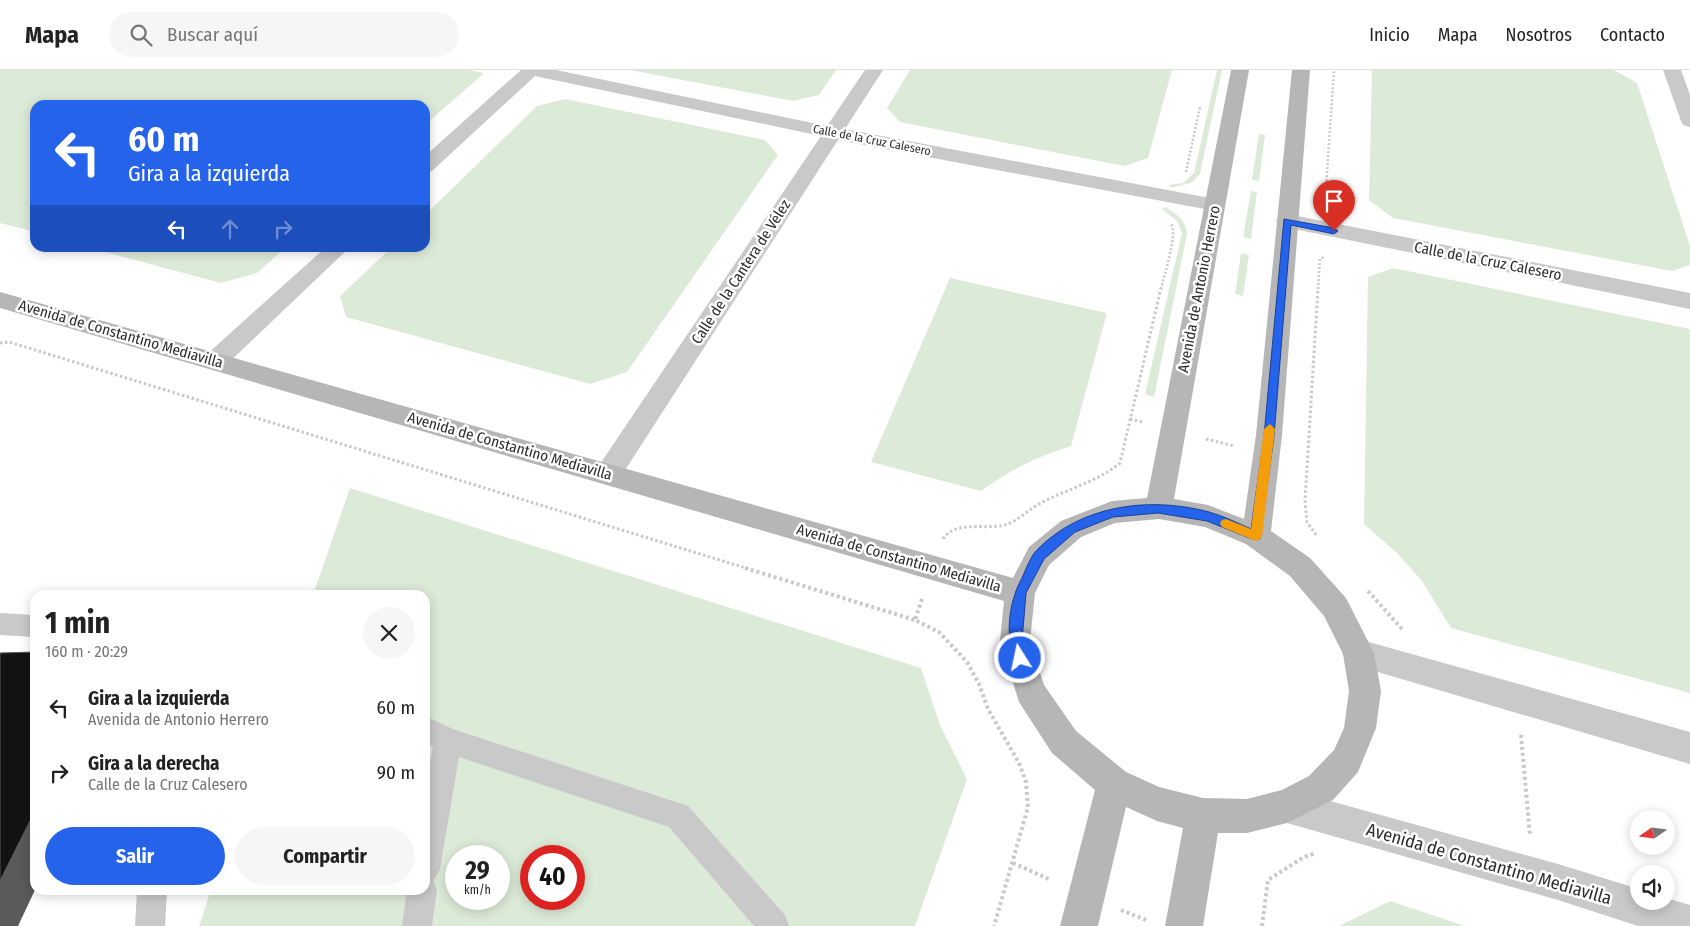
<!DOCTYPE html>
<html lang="es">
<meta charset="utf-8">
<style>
:root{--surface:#fff;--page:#f6f6f6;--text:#222;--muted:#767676;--line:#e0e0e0;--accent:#2563eb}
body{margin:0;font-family:"Fira Sans Condensed",sans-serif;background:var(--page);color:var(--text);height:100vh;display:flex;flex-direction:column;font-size:19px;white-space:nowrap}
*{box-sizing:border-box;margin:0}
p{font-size:16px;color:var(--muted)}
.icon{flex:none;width:28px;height:28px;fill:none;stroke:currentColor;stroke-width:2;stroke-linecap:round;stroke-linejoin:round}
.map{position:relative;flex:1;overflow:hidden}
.drawer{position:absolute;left:30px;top:520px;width:400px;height:305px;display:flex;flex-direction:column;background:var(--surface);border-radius:15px;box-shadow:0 2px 12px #0003}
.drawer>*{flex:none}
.hud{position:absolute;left:30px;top:30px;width:400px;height:152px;border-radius:15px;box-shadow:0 2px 12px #0003;background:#2563eb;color:#fff;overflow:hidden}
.needle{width:32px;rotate:256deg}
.controls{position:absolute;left:1630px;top:740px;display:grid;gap:10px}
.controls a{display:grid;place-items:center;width:45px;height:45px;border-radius:50%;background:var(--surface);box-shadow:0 2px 12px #0003;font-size:25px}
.speed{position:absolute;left:445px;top:775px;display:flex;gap:10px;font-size:25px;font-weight:700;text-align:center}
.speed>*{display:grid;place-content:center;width:65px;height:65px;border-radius:50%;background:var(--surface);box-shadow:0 2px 12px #0003;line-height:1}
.speed small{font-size:12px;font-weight:400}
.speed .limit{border:8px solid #d22;background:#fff;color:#111}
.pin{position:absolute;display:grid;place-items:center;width:42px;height:42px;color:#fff;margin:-51px -21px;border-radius:50% 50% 50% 0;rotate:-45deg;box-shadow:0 0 5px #0007}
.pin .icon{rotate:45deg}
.me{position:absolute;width:55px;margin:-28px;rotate:350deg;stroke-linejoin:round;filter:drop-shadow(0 0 4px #0008)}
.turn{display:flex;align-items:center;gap:18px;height:105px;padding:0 15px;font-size:22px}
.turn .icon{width:65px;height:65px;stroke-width:2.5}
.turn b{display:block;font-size:35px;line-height:42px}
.lanes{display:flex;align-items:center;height:48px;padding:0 15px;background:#0003;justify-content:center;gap:25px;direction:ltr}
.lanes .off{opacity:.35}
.round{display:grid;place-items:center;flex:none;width:52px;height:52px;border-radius:26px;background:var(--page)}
.summary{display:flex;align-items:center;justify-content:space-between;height:85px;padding:0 15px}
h1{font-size:30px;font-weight:700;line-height:38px}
.button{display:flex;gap:10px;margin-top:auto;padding:10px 15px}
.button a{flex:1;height:58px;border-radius:30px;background:var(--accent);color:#fff;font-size:20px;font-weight:700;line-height:58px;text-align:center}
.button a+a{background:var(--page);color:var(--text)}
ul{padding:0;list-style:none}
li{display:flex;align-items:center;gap:15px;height:65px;padding:0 15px}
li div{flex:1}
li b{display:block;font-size:19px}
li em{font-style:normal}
header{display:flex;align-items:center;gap:30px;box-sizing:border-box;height:70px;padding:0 25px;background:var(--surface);border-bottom:1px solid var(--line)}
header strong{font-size:24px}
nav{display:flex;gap:28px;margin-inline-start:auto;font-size:18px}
.search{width:350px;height:45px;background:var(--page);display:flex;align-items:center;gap:12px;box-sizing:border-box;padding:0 18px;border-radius:28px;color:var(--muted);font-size:19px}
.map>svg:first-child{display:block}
</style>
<header>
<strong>Mapa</strong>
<div class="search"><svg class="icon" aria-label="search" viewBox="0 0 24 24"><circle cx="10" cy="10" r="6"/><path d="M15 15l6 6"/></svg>Buscar aquí</div>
<nav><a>Inicio</a><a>Mapa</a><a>Nosotros</a><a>Contacto</a></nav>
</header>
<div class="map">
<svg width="1690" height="856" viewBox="0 0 1690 856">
<rect width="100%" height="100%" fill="#fff"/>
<path fill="#dcebd7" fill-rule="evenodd" d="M0 0H469L484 3 425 55V35H35V162L0 153Z
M630 0H836L819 25 793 31Z
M910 0H1172L1148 88 1124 96 900 52 887 38Z
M1217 0H1222L1200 104 1191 113 1170 118 1169 115 1183 113 1194 103Z
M1372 0H1614L1637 13 1690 176V195L1672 201 1393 148 1369 130Z
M565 29 765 70 778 85 627 302 590 314 346 247 340 226 391 178H425V145L537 36Z
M1259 64 1265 65 1259 111 1252 110Z
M1251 121 1257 122 1251 169 1243 167Z
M1165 137C1177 144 1186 150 1187 164L1154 327 1145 324 1182 163 1177 151 1162 139Z
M90 178H285L257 203 221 213Z
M1241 183 1249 185 1243 226 1235 224Z
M1393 198 1690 259V623L1451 558 1422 511 1397 483 1364 454 1368 207Z
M950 208 1107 243 1071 376C1034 388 1012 399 981 421L871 392Z
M350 418 921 598 940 655 967 709 915 856H199L211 820H425V525H313ZM456 786H499V829H456ZM531 786H574V829H531Z
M1390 831 1465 856H1339Z"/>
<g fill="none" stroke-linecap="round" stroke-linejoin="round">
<path stroke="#c9c9c9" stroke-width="2.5" stroke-dasharray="2 2" stroke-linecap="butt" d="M1186 102 1200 37
M1325 131 1334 0
M1161 219C1164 205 1178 165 1171 153
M1318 219 1320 189 1324 187"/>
<path stroke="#c9c9c9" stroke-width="3" stroke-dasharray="2.5 2.5" stroke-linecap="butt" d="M0 273 9 272 749 499
M1130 349 1142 352
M1206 369 1234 376
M1316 465 1307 452 1305 431 1318 218
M943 469C955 450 986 460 1005 455 1018 451 1029 439 1041 433 1067 419 1097 412 1120 393L1161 218"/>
<path stroke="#c9c9c9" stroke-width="4" stroke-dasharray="3 3" stroke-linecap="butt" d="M745 498 915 550
M1368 521 1402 559
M922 529 915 550 939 562 967 592 979 614 988 639 1019 693 1026 712 1028 737 994 856
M1521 665 1530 766
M1013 793 1051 810
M1121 840 1146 850
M1262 856 1268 810 1304 787 1316 783"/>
<path fill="#c9c9c9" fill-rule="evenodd" d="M0 543 35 545V567L0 565Z
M425 646 453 659 688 736 785 845 789 856H754L669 757 459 687 440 799 435 809 433 810 437 820 432 856H402L407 820H425V721L433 677 425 673Z
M137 820H167L165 856H135Z"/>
<path fill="#c9c9c9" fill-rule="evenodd" d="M521 0H556L827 56 865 0H883L845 59 1215 129 1222 131 1225 135 1222 139 1215 141 838 70 618 411 608 415 598 411 595 404 598 397 821 66 535 6 432 101 425 103V86Z
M1663 0H1681L1690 25V57L1683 55 1681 51Z
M1287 144 1690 223V239L1279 156 1276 151 1279 146Z
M325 178H349L224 297 215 300 206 297 203 291 206 285Z
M1358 569 1690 662V694L1347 593 1342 583 1347 573Z
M1287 719 1558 794 1639 819V831H1666V828L1690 835V856H1638L1558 830 1287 753 1275 748 1270 736 1275 724Z"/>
<path fill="#b6b6b6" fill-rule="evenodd" d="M1231 0H1249L1174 429 1208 435 1244 449 1256 365 1292 0H1310L1282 365 1271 461 1310 488 1346 528 1374 583 1381 621 1376 658 1358 702 1333 730 1287 753 1247 763H1218L1203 856H1165L1183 758 1157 751 1126 737 1098 856H1060L1095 720 1052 683 1019 632 1000 571 1004 531 0 238V222L1013 508 1029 477 1061 451 1112 431 1147 428ZM1159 449 1205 457 1246 474 1290 506 1324 546 1343 584 1349 621 1344 658 1334 680 1309 706 1282 720 1247 729 1203 728 1159 717 1126 702 1076 661 1044 615 1030 571 1035 523 1049 495 1081 467 1115 453Z"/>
</g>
<path fill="#5a5a5a" d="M35 741V820L18 856H0V811Z"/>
<path fill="#131313" stroke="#5a5a5a" d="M35 582V741L0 811V583Z"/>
<path fill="#2563eb" stroke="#184099" d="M1284 149 1334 158 1338 161 1334 164 1291 155 1274 366 1260 469H1252L1207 451 1158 443 1113 447 1075 462 1044 489 1026 523 1022 571 1027 588 1025 592 1020 594 1016 592C1004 567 1009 531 1022 508 1026 499 1030 488 1036 481 1080 435 1149 426 1209 442 1223 446 1238 453 1251 459L1264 366Z"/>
<path fill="#f59e0b" d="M1270 354 1275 359 1262 466 1260 469 1256 471 1222 457 1220 453 1222 450 1226 449 1251 459 1264 359Z"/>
<g text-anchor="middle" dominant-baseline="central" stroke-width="5" stroke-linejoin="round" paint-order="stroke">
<g font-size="12" fill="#2c2c2c" stroke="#fff">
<text transform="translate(872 70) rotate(11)">Calle de la Cruz Calesero</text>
</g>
<g font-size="15" fill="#2c2c2c" stroke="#fff">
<text transform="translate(1488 191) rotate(11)">Calle de la Cruz Calesero</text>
<text transform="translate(741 202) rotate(-57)">Calle de la Cantera de Vélez</text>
<text transform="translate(1199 219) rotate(-79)">Avenida de Antonio Herrero</text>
<text transform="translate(121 264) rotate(16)">Avenida de Constantino Mediavilla</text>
<text transform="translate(510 376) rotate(16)">Avenida de Constantino Mediavilla</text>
<text transform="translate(899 488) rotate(16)">Avenida de Constantino Mediavilla</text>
</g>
<g font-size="18" fill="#2c2c2c" stroke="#fff">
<text transform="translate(1489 794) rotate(16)">Avenida de Constantino Mediavilla</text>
</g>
</g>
</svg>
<div class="controls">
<a><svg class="needle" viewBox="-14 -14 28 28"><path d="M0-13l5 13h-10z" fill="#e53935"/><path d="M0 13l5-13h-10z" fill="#767676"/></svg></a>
<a><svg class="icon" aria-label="sound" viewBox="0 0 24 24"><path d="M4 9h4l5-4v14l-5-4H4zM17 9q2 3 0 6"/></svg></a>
</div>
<div class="speed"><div>29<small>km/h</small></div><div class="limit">40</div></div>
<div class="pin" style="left:1334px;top:161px;background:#d93025"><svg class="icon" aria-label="arrive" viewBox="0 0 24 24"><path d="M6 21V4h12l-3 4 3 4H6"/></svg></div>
<svg class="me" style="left:1020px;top:588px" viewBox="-20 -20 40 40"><circle r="17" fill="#2563eb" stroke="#fff" stroke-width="3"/><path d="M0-11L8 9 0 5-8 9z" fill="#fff"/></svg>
<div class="hud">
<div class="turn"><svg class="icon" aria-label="left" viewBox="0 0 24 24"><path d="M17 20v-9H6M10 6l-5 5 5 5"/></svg><div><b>60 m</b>Gira a la izquierda</div></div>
<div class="lanes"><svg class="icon" aria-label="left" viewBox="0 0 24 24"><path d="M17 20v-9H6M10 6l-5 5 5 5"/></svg><svg class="icon off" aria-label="ahead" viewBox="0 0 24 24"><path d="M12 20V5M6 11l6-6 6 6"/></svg><svg class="icon off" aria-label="right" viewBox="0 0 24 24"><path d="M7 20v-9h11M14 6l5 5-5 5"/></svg></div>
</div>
<section class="drawer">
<div class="summary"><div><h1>1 min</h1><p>160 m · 20:29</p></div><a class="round"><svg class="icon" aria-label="close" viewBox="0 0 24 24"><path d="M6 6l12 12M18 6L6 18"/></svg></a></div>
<ul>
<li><svg class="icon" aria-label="left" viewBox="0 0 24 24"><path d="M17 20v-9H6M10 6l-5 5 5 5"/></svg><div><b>Gira a la izquierda</b><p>Avenida de Antonio Herrero</p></div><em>60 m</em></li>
<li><svg class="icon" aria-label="right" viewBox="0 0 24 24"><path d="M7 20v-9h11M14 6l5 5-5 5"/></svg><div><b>Gira a la derecha</b><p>Calle de la Cruz Calesero</p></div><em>90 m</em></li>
</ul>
<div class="button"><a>Salir</a><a>Compartir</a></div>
</section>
</div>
